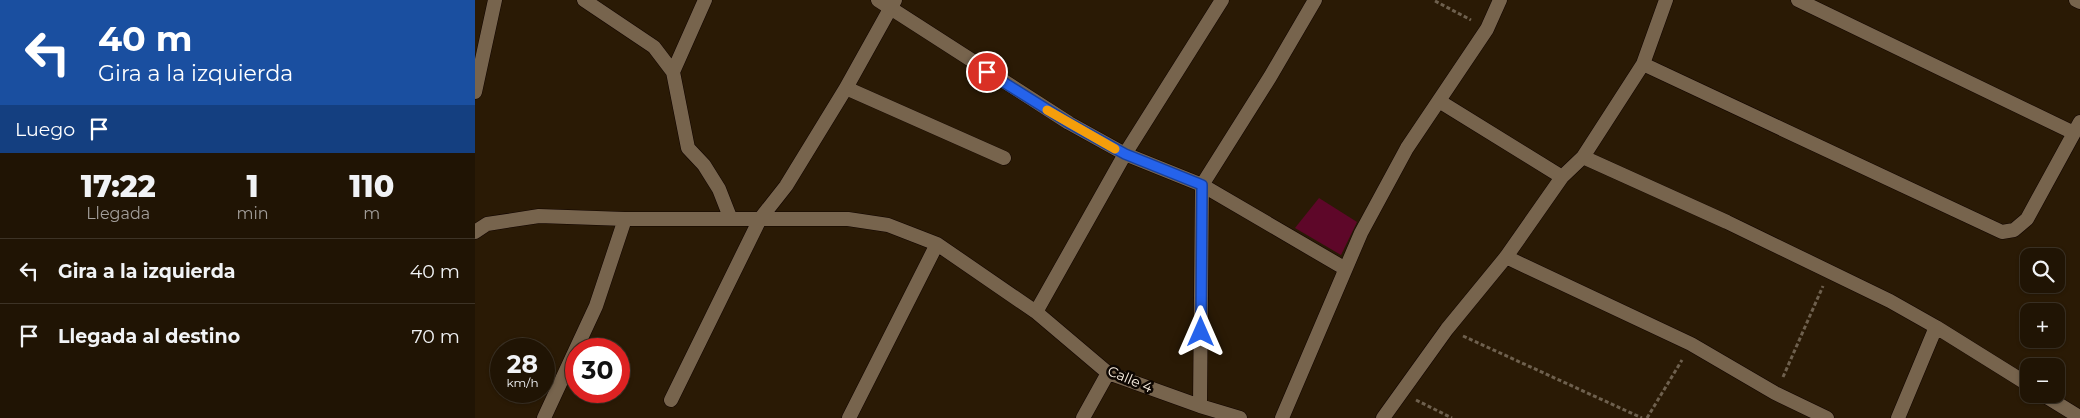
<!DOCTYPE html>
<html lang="es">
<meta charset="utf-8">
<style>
:root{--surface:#201404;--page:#2d2113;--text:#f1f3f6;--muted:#a29e9a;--line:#3d3326}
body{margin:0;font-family:Montserrat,sans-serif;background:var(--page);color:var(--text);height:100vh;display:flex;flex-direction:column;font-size:19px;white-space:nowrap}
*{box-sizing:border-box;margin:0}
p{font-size:16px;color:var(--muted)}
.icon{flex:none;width:28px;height:28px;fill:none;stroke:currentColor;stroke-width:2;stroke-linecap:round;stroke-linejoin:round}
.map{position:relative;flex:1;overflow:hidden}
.side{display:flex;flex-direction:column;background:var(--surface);width:475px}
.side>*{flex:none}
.guide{background:#1a4fa0;color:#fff;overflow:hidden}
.tools{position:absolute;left:1545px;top:248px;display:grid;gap:10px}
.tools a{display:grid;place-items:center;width:45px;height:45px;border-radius:10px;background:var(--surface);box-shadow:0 1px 4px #0004,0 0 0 1px var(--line);font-size:25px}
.speed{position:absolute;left:15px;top:338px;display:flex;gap:10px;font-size:25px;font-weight:700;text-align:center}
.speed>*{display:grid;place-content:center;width:65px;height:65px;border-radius:50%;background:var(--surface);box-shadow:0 1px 4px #0004,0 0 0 1px var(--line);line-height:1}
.speed small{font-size:12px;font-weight:400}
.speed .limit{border:8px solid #d22;background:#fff;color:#111}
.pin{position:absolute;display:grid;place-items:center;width:42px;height:42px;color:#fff;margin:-21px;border:2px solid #fff;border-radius:50%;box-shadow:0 1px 5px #0007}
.me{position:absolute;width:55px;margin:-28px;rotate:0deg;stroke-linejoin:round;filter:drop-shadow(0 0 4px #0008)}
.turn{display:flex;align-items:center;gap:18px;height:105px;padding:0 15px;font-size:22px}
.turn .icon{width:65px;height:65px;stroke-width:2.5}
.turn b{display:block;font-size:35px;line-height:42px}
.then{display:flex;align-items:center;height:48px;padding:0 15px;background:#0003;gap:10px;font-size:19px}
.eta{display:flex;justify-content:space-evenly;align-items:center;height:85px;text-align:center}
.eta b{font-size:30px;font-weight:800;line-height:35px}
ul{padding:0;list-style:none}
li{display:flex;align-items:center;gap:15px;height:65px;padding:0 15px;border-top:1px solid var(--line)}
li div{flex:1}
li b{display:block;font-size:19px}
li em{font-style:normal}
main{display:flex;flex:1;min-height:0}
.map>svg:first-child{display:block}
</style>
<main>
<section class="side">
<div class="guide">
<div class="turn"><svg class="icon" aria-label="left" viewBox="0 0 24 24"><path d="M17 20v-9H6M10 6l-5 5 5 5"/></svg><div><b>40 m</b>Gira a la izquierda</div></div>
<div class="then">Luego<svg class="icon" aria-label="arrive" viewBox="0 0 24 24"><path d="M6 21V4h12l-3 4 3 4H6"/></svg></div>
</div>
<div class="eta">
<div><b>17:22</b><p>Llegada</p></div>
<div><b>1</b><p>min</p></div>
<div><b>110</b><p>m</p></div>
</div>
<ul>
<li><svg class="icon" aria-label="left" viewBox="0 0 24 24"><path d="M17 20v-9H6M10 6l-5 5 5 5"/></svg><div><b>Gira a la izquierda</b></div><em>40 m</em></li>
<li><svg class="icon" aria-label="arrive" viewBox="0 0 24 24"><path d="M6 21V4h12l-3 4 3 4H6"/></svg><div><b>Llegada al destino</b></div><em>70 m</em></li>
</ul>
</section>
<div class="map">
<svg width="1605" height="418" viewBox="0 0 1605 418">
<rect width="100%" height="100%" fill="#2a1a05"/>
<path fill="#5e0729" d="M844 198 882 222 866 255 820 228Z"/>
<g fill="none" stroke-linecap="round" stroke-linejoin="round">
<g stroke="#110400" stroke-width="15">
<path id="minor" d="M109 0 179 47 198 72 213 148 229 165 244 189 255 217
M403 0 594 123 650 154 727 185 869 268
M1323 0 1599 133
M1601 0 1605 2
M1168 64 1527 232 1539 230 1552 219 1605 122
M198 72 230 0
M371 88 529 158
M0 92 20 0
M964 101 1087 177
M1108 157 1252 222 1415 301 1461 327 1554 385
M0 232 12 224 64 216 150 219H373L413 225 462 244 561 312 633 373 725 406 765 418
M1031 257 1216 344 1300 393 1352 418
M561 312 650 154 747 0
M101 349 121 306 150 219
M1567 394 1601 415
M196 400 285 219 311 186 371 88 420 0
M725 406 727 185 795 77 840 0
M69 418 101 349
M374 418 462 244
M608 418 633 373
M807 418 886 233 932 148 1012 29 1025 0
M908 418 972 329 1031 257 1087 177 1108 157 1168 64 1191 0
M1423 418 1461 327"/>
</g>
<path stroke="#6e604e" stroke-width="3" stroke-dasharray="4 2.5" stroke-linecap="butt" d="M960 1 996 20
M988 336 1167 418
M1308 377 1348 286
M941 400 977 418
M1172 418 1207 360"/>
<use href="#minor" stroke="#77644d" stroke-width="14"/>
</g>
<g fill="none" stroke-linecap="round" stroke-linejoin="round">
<g stroke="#184099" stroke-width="12">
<path id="route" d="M512 72 594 123 650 154 727 185 726 332"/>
</g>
<use href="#route" stroke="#2563eb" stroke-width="9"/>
<path stroke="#f59e0b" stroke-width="9" d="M572 110 640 149"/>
</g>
<g text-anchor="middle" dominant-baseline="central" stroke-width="5" stroke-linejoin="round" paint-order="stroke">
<g font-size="14" fill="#fbf0e3" stroke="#0d0601">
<text transform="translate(655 379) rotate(23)">Calle 4</text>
</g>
</g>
</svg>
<div class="tools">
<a><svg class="icon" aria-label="search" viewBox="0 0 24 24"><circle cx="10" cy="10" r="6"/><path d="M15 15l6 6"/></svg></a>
<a>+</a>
<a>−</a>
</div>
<div class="speed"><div>28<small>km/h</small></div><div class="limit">30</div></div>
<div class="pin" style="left:512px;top:72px;background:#d93025"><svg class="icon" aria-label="arrive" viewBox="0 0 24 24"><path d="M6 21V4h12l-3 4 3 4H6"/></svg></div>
<svg class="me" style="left:726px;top:332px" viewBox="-20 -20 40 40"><path d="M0-17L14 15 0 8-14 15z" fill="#2563eb" stroke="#fff" stroke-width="4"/></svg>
</div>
</main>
